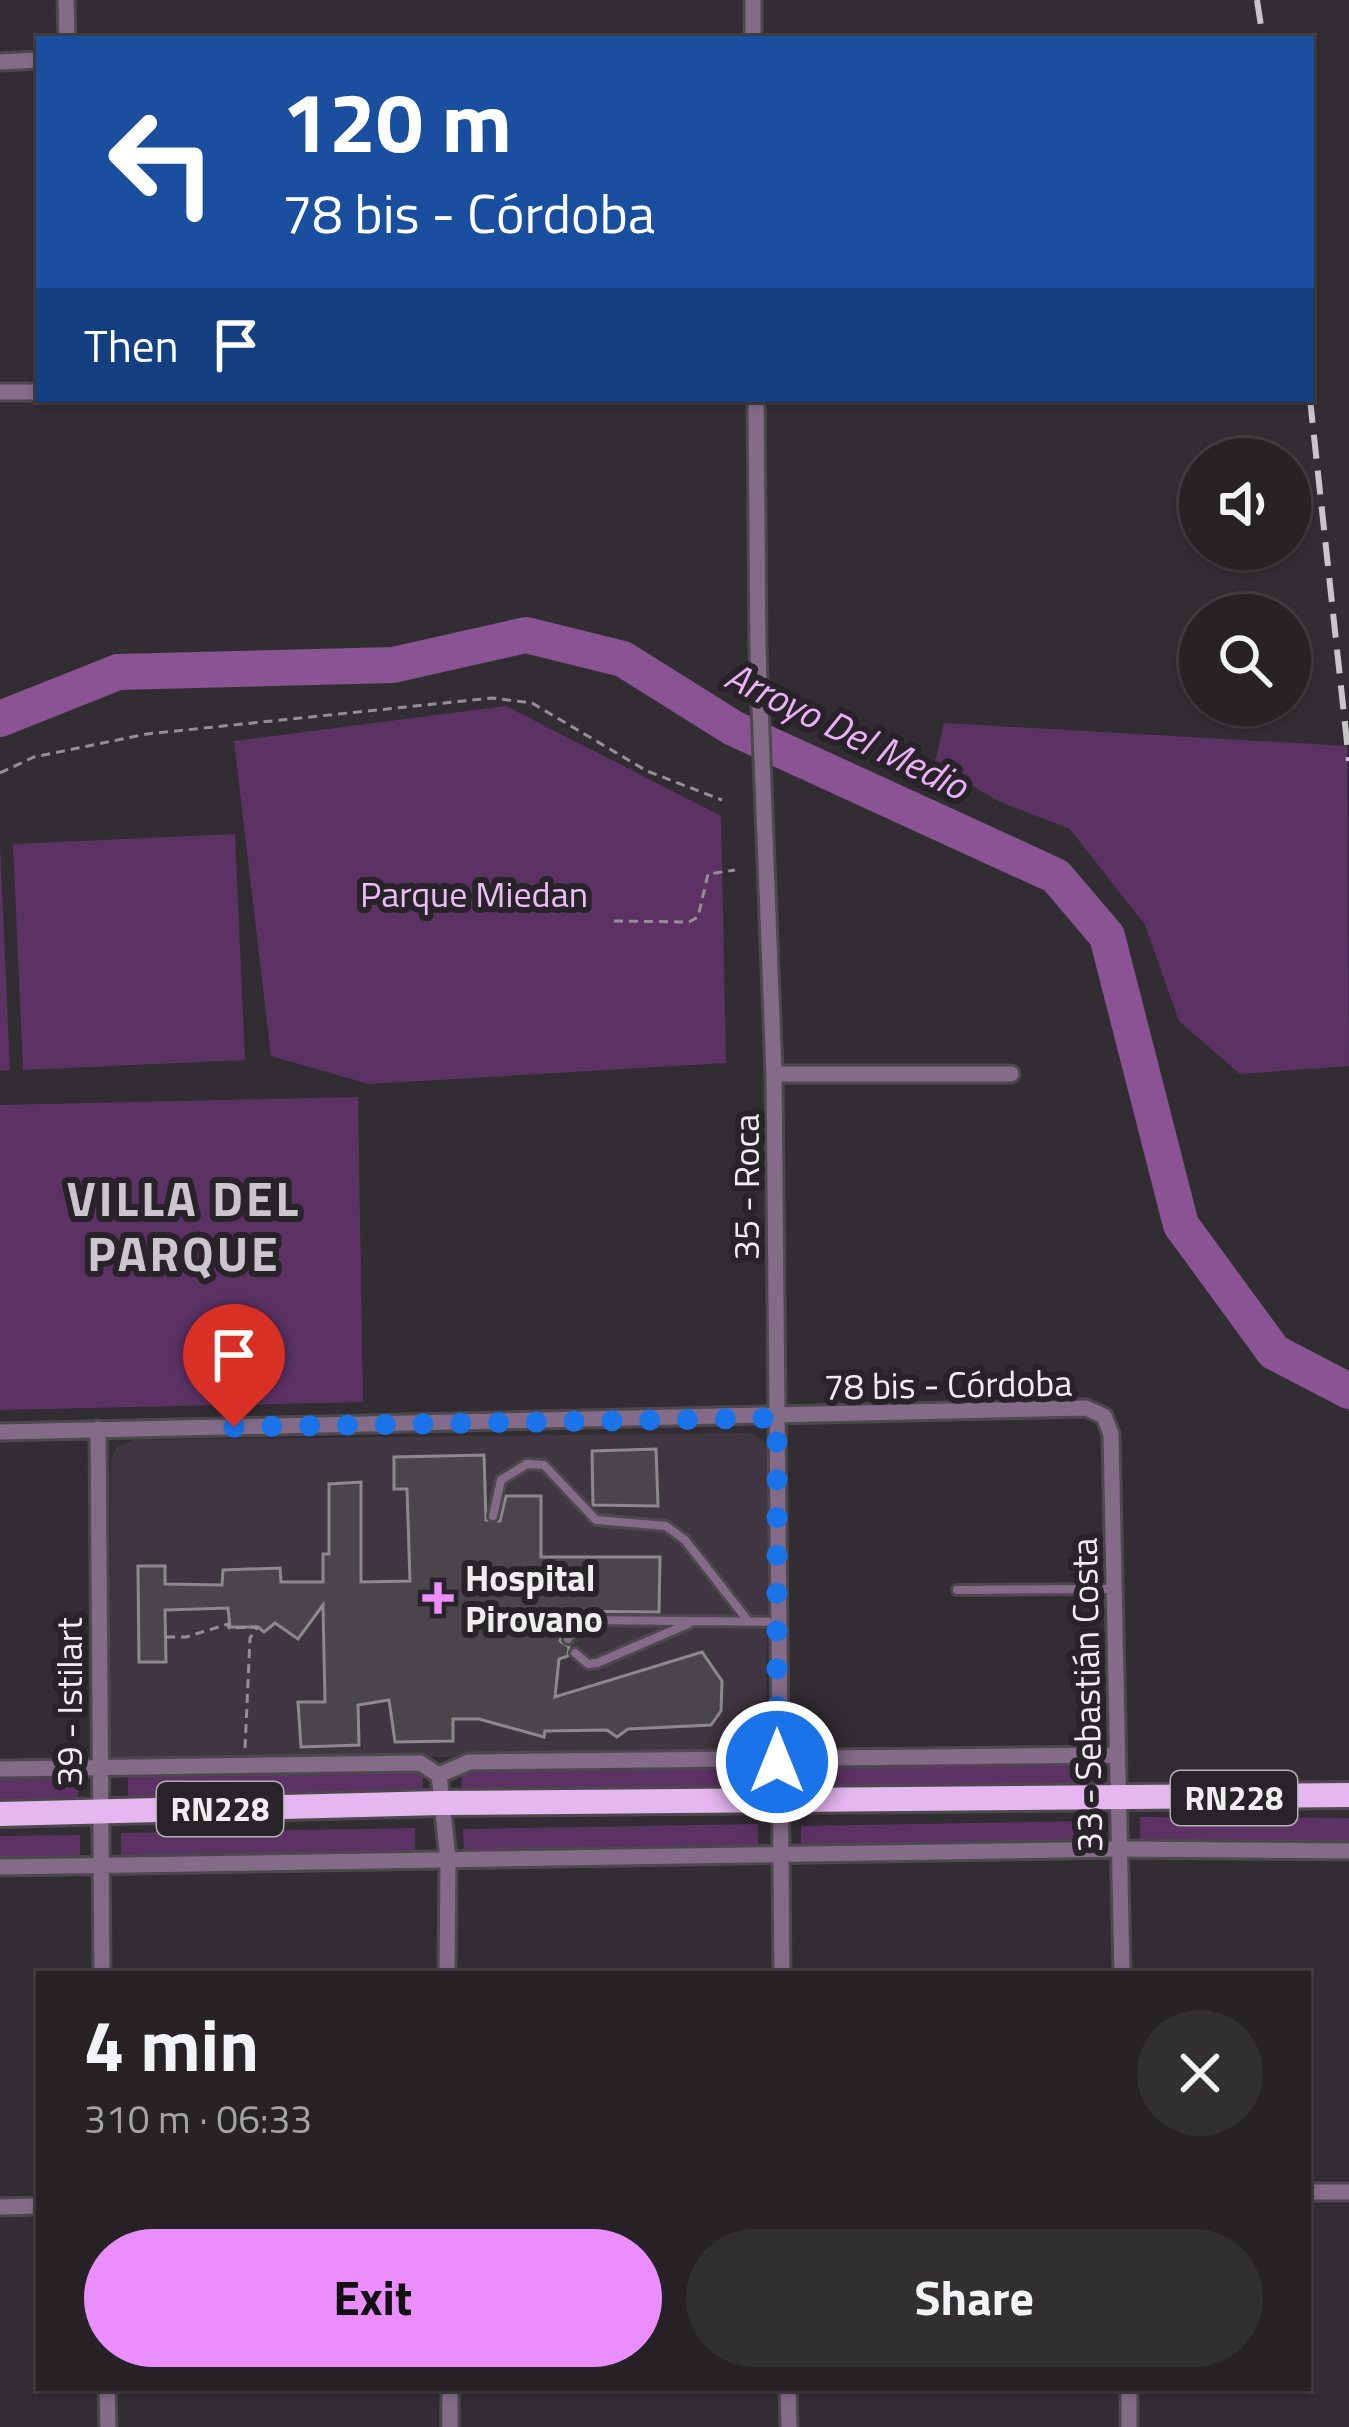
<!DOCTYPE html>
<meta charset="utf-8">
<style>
:root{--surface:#262226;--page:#322f32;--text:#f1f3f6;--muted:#a4a4a7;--line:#423f43;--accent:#ea8dfd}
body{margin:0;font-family:"Titillium Web",sans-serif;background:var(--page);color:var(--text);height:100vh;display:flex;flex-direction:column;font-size:45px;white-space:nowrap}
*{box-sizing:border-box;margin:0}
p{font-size:39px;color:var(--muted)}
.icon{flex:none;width:66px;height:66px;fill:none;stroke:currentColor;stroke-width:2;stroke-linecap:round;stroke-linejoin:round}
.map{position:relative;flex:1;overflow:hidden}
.panel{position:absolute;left:36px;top:1971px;width:1275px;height:420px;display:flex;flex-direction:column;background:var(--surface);border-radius:0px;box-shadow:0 3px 9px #0004,0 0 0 3px var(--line)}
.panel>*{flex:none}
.hud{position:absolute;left:36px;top:36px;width:1278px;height:366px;border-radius:0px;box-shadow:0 3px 9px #0004,0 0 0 3px var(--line);background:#1a4fa0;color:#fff;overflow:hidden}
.controls{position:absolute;left:1179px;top:438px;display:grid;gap:24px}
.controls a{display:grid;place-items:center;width:132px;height:132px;border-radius:50%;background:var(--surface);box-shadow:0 3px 9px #0004,0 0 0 3px var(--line);font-size:60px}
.pin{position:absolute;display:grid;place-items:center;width:102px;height:102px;color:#fff;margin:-123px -51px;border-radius:50% 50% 50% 0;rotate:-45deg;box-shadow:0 0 12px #0007}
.pin .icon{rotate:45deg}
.me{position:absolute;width:132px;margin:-66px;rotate:0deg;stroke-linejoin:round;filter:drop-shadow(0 0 9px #0008)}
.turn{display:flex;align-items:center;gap:42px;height:252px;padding:0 48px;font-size:54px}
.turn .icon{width:156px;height:156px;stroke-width:2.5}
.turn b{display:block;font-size:84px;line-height:102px}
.then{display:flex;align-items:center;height:114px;padding:0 48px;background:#0003;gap:24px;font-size:45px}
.round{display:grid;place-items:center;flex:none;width:126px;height:126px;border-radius:63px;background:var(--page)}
.overview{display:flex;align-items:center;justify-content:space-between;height:204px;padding:0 48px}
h1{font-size:72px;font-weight:700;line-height:90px}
.action{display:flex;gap:24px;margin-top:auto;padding:24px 48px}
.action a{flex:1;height:138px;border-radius:72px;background:var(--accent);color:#111;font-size:48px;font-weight:700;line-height:138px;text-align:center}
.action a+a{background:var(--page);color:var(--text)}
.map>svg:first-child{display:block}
</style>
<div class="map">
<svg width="1349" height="2427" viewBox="0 0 1349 2427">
<rect width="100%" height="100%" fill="#322d33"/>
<path fill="#403641" d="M748 1433 763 1440 771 1454 765 1736 760 1748 750 1753 119 1761 109 1755 111 1461 117 1446 134 1440Z"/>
<path fill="#5c3265" d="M506 706 721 816 726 1063 369 1084 271 1056 234 741Z
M944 723 1347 746 1349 1066 1240 1074 1179 1021 1145 925 1070 829 998 801 935 763Z
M235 834 245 1060 23 1070 13 844Z
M0 845 10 1070 0 1071Z
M358 1097 363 1402 0 1410V1105Z
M1093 1762V1784L798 1789V1767Z
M756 1765V1788L462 1793 461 1770Z
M423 1771V1793L128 1798V1776Z
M78 1776V1798L0 1800V1777Z
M1140 1817 1349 1818V1844L1140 1845Z
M1095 1821V1843L801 1848V1826Z
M758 1824V1847L464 1852 463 1829Z
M415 1828V1851L121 1856V1833Z
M80 1835V1857L0 1859V1836Z"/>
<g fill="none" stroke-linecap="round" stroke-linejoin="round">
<path stroke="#895394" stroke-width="36" d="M0 719 118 672 393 665 526 635 623 659 733 728 1056 876 1107 936 1181 1225 1274 1352 1349 1391"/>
</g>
<path fill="#4a444b" stroke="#8d878e" stroke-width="3" d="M656 1449 658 1506 593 1505 592 1451Z
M484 1455 486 1520 500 1521 506 1496H541V1557H660L659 1612 555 1611 566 1625 560 1641 569 1647 568 1656 559 1659 555 1697 702 1652 722 1681 721 1711 711 1725 628 1729 617 1737 607 1730 545 1731 544 1737 479 1719H453V1741L395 1742 389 1700 358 1705 359 1745 301 1747 298 1702H325L323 1605 298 1639 275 1623 264 1632 258 1627H230L228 1608 165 1610 166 1662H139L138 1566H165V1584L222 1585 223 1570 280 1568 281 1582H323V1554H329V1484L361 1482V1582L410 1581 407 1489H394V1457Z"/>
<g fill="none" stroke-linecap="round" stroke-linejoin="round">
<g stroke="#4d484e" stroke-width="14">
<path id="service" d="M493 1516 501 1480 527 1464 544 1465 596 1520 666 1526 685 1540 749 1622
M957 1590 1112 1589
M568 1639 581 1620 777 1622
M575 1653 588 1664 597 1663 688 1624"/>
</g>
<g stroke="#4d484e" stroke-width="21">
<path id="minor" d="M66 0 67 39
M753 0V39
M0 62 39 60
M0 392H39
M756 399 758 652 774 1074 782 1974
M774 1074H1011
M98 1429 102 1974
M0 1432 1086 1408 1104 1416 1111 1434 1122 1974
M0 1769 420 1763 439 1775
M439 1775 469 1762 1117 1755
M439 1775 448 1859 447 1974
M0 1867 1120 1849 1349 1851
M1308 2192H1349
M0 2207 39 2206
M107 2388 108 2427
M450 2388V2427
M788 2388 789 2427
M1129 2388V2427"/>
</g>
<g stroke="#4d484e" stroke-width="30">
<path id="trunk" d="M0 1814 440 1803 1349 1795"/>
</g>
<path stroke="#938f94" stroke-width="3" stroke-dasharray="9 6" stroke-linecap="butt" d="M0 773 34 757 147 734 492 698 532 703 647 771 722 800
M614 921 689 922 698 917 708 874 735 870
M166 1637H186L228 1624 229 1628 256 1627
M245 1748 250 1638 258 1626"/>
<use href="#service" stroke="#846c89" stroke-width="8"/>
<use href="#minor" stroke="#846c89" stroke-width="15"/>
<use href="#trunk" stroke="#e6b6f0" stroke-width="24"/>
<path stroke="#c9c6ca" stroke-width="6" stroke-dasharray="24 12" stroke-linecap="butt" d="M1257 0 1263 39
M1310 399 1349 761"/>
</g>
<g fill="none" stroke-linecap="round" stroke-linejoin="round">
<path stroke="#1a73e8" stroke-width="21" stroke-dasharray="0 37.8" d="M234 1427 777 1418V1762"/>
</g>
<path fill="#ea8dfd" stroke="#282329" stroke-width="4.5" d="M432 1580h12v12h12v12h-12v12h-12v-12h-12v-12h12z"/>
<g text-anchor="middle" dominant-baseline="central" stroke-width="12" stroke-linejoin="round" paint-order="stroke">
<g fill="#282329" stroke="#b4b0b5" stroke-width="3">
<rect x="1171" y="1771" width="126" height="54" rx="9"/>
<rect x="157" y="1782" width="126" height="54" rx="9"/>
</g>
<g font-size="33" font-weight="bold" fill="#f0edf1">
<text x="1234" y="1798">RN228</text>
<text x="220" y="1809">RN228</text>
</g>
<g font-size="36" fill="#ecbef5" stroke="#282329">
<text x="474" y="893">Parque Miedan</text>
</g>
<g font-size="36" fill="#f0edf1" stroke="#282329">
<text transform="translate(745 1187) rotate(-90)">35 - Roca</text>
<text transform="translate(948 1384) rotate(-1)">78 bis - Córdoba</text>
<text transform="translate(1086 1695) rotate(-91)">33 - Sebastián Costa</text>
<text transform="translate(68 1702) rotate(-90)">39 - Istilart</text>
</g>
<g font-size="36" font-weight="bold" fill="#f0edf1" stroke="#282329" text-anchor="start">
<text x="465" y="1577">Hospital<tspan x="465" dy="41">Pirovano</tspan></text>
</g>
<g font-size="39" font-style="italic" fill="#ecb0f8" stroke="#282329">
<text transform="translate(847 730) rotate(26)">Arroyo Del Medio</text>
</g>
<g font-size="48" font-weight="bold" letter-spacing="3" fill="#cbc5cd" stroke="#282329">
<text x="184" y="1198">VILLA DEL<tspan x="184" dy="55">PARQUE</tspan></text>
</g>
</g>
</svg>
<div class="controls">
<a><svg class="icon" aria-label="sound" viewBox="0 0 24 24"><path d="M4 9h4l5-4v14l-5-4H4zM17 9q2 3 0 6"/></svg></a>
<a><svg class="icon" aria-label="search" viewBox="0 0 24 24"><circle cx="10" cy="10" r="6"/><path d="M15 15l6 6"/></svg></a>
</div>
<div class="pin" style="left:234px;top:1427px;background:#d93025"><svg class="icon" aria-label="arrive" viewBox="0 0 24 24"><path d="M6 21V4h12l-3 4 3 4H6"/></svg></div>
<svg class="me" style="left:777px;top:1762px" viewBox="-20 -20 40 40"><circle r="17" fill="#1a73e8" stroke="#fff" stroke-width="3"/><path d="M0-11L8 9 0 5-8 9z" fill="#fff"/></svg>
<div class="hud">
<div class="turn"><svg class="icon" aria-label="left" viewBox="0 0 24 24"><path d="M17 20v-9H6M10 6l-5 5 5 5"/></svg><div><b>120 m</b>78 bis - Córdoba</div></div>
<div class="then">Then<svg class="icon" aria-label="arrive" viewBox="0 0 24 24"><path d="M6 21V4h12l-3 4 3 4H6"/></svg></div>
</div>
<section class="panel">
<div class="overview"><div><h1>4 min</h1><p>310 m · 06:33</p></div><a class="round"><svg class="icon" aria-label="close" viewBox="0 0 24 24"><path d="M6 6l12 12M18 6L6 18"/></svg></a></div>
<div class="action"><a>Exit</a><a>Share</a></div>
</section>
</div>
